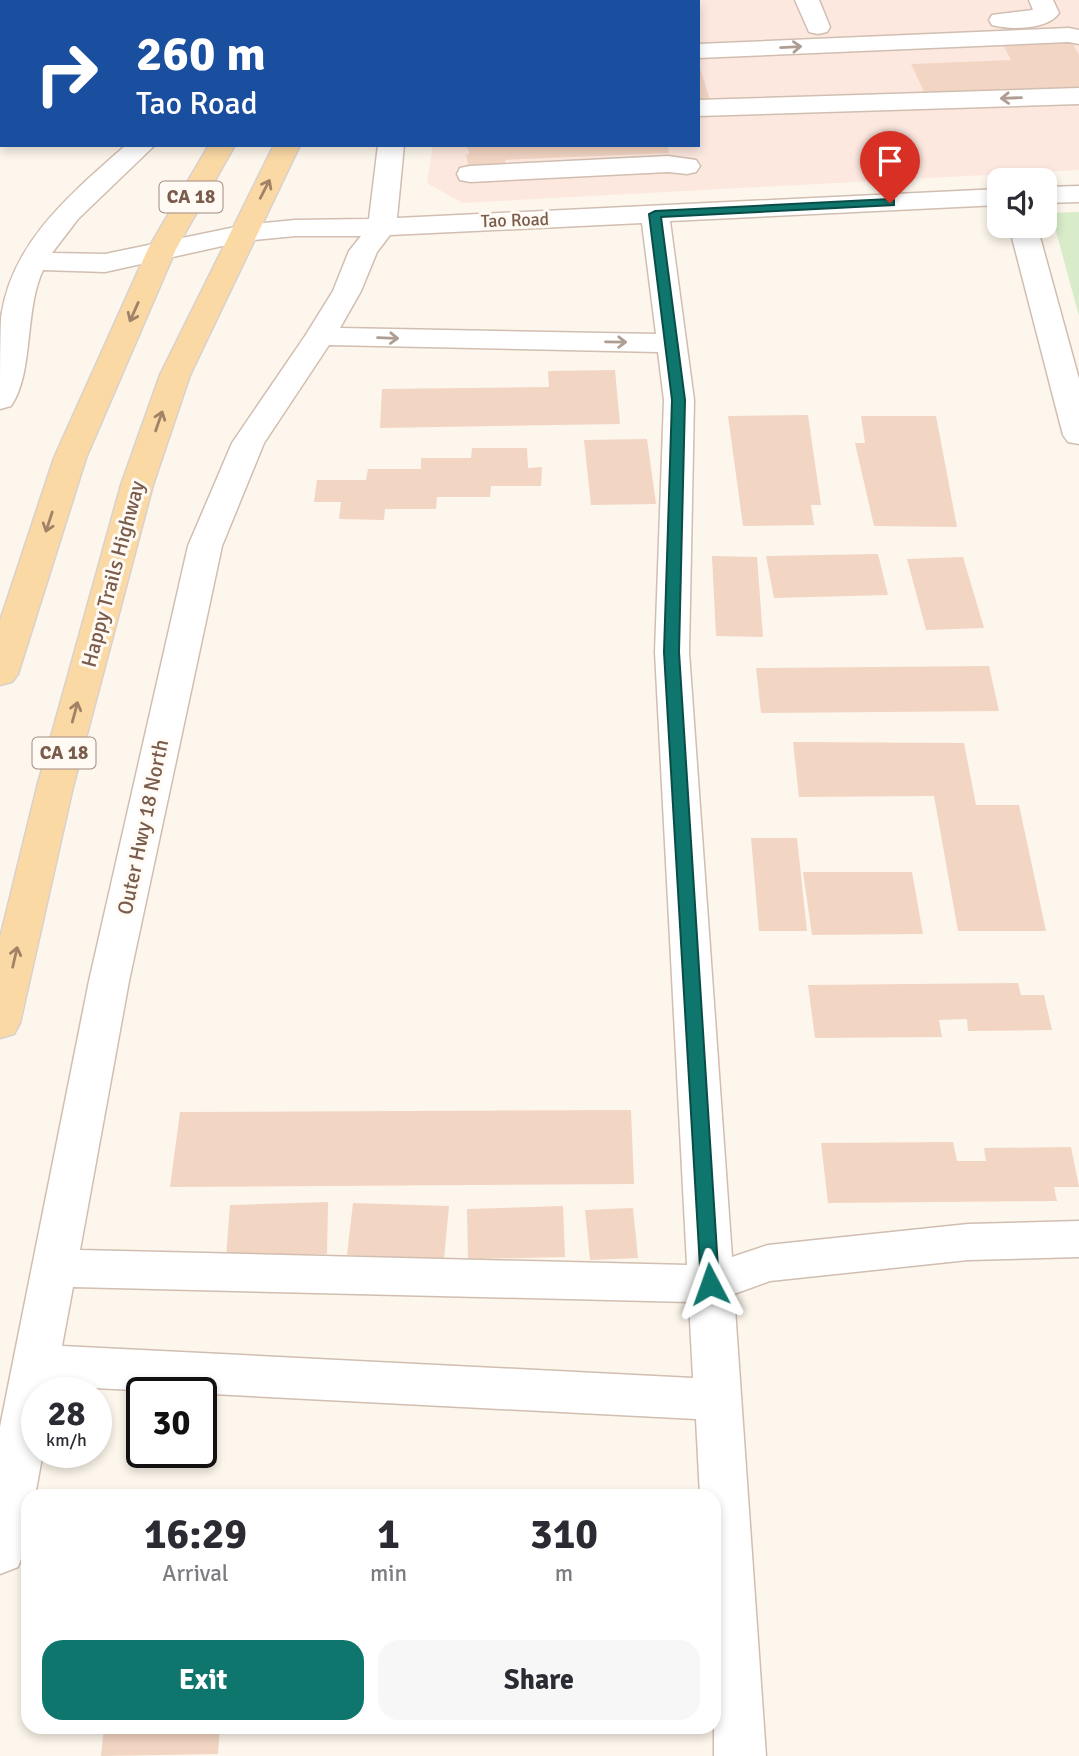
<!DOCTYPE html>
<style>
:root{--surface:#fff;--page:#f7f7f7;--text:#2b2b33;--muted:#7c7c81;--accent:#0f766e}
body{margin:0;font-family:Signika,sans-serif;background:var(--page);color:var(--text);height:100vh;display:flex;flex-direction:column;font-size:26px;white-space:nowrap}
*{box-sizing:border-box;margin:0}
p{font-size:23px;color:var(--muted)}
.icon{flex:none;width:38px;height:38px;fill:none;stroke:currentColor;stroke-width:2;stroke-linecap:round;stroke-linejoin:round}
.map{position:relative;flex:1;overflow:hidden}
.drawer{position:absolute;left:21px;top:1489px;width:700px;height:245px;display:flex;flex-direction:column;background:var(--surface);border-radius:21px;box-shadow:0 4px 10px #0003}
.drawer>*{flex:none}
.hud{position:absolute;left:0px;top:0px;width:700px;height:147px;box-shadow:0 4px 10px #0003;background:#1a4fa0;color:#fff;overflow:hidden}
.tools{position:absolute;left:987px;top:168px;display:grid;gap:14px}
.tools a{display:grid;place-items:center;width:70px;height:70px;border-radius:14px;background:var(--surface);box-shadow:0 4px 10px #0003;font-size:35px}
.speed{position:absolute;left:21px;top:1377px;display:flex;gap:14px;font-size:35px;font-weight:700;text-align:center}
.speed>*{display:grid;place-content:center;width:91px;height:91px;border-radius:50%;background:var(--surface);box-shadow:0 4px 10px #0003;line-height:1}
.speed small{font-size:18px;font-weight:400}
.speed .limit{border:4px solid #111;border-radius:10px;background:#fff;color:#111}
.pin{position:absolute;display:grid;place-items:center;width:60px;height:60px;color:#fff;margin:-72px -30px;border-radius:50% 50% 50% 0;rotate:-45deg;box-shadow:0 0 7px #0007}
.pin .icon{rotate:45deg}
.me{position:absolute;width:77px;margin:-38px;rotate:356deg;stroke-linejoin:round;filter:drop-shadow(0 0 5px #0008)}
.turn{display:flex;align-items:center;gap:24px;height:147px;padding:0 21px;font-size:32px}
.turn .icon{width:91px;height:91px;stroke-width:2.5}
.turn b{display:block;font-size:49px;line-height:60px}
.eta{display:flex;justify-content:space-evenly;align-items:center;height:119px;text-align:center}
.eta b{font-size:42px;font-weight:800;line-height:49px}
.action{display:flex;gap:14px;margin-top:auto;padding:14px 21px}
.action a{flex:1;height:80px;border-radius:21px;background:var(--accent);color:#fff;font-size:28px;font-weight:800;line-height:80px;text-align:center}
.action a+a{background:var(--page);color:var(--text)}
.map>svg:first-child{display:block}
</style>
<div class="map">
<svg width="1079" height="1756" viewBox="0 0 1079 1756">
<rect width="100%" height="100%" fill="#fdf6ec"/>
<path fill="#fde8e0" d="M474 0H1079V170L462 203 427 183 433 145H698V2Z"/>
<path fill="#d8ecc9" d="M1079 212V316L1051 213Z"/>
<path fill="#f3d5c3" d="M1070 38 1079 55V89L926 96 911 64 1011 60 1001 41Z
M698 65H699L711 103H698Z
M465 145H668L669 153 505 160 506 163 468 165 466 155 469 154V151Z
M615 370 620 424 380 428 382 389 549 387 548 371Z
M808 415 821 505H811L814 525 743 526 728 416Z
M861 416H936L957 527 874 526 855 443H865Z
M647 439 656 504 591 505 584 440Z
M472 448H527L528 468 542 467 541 486H491L490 497H437L436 509H385L384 520 339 519 341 502H314L317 480H366L368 469H421V458H471Z
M878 554 888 595 774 598 766 556Z
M712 556 757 557 763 637 716 636Z
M963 557 984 628 926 630 907 559Z
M989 666 999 711 761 713 756 668Z
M793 742 964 743 976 805H1019L1046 931H958L934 796 799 797Z
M751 838H797L807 931H759Z
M803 872H912L923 934 812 935Z
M1018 983 1021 995H1044L1052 1030 968 1031 967 1019 939 1020 942 1037 815 1038 808 985Z
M631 1110 634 1184 170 1187 180 1112Z
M953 1142 957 1161H986L984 1148 1071 1147 1079 1187H1054L1057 1201 828 1203 821 1143Z
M328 1202 327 1254 226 1257 230 1205Z
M353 1203 449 1206 444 1259 347 1255Z
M563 1206 565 1257 468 1259 467 1209Z
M633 1208 638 1258 590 1260 585 1210Z
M104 1727H220L218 1754 101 1756Z
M591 1727H647V1729L592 1732Z"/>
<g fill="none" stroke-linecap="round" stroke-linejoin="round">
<g stroke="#d1beb0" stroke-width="3">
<path id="minor" d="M229 0H253L228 2Z
M414 0H438L413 2Z
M795 0H819L830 27 827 32 818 34 809 32Z
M1029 0H1053L1059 13C1048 30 1010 30 992 25L989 20 992 15 1033 10Z
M1069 28 1079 30V44L1069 42 698 58V44Z
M1079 88V104L698 116V100Z
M126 145H155L78 219 52 253 105 254 245 225 295 220 369 219 378 145H404L397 218 999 189V205L670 221 694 400 689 652 732 1257 768 1245 968 1224 1079 1221V1257L968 1260 770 1281 734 1294 766 1756H714V1496H700L696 1419 55 1386 54 1393H37V1452H43L35 1496H28C28 1522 28 1543 18 1567L0 1574V1427L89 981 188 546 232 443 305 336 333 291 349 251 361 236H295L245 241 105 272 43 270C24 310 34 373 11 406L0 409C0 380 0 348 1 318 11 242 72 193 126 145ZM642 223 656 334 340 328 361 291 377 252 390 235ZM329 345 658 352 664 400 655 652 687 1265 80 1250 129 981 222 546 264 443ZM73 1287 689 1302 693 1378 62 1346Z
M668 156 696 160 700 166 696 172 687 174 668 172 470 182 460 180 457 174 460 168 470 166Z
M1079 186V202L1045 203V187Z
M1009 226H1037L1079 379V444L1068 442 1063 435Z"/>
</g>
<g stroke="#dad1cd" stroke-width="3">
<path id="major" d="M293 0H317L292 2Z
M350 0H374L349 2Z
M209 145H235L176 249 86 458 18 674 12 682 0 685V621L54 458 148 249Z
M274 145H300L190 375 153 485 73 787 20 1023 14 1034 0 1038V938L37 787 121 485 160 375Z"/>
</g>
<use href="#minor" fill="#fff" fill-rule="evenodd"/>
<use href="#major" fill="#fbd9a5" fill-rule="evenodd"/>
</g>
<defs><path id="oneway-shaft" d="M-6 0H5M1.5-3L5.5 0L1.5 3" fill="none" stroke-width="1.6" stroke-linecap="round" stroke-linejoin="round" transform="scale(1.75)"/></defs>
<g stroke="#af9d94">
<use href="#oneway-shaft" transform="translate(791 47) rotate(-3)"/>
<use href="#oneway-shaft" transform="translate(1011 98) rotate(178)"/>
<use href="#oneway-shaft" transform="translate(388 338) rotate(2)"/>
<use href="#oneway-shaft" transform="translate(616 342) rotate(1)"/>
</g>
<g stroke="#a18267">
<use href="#oneway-shaft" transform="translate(265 189) rotate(-63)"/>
<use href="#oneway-shaft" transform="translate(134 312) rotate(114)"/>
<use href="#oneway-shaft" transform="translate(159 421) rotate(-71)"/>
<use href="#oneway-shaft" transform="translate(49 522) rotate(108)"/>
<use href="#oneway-shaft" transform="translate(75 712) rotate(-75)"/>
<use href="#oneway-shaft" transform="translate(15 957) rotate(-77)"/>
</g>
<path fill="#0f766e" stroke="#0a4d48" stroke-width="2" d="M890 199 894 200V205L661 217 685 400 679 652 719 1284 717 1290 710 1292 703 1290 701 1284 664 652 672 400 649 214 655 211Z"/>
<g text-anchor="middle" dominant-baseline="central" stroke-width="6" stroke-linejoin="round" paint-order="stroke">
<g font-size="18" fill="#7a5c4d" stroke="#fffaf3">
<text transform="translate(515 220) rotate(-2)">Tao Road</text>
</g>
<g fill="#fffaf3" stroke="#a28b7f" stroke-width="2">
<rect x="159.5" y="181.5" width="63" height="31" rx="5"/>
<rect x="32.5" y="737.5" width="63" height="31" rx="5"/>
</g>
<g font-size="19" font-weight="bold" fill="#7a5c4d">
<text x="191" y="197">CA 18</text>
<text x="64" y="753">CA 18</text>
</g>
<g font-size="21" fill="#7a5c4d" stroke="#fffaf3">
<text transform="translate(113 574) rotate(-75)">Happy Trails Highway</text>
<text transform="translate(143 827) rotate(-78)">Outer Hwy 18 North</text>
</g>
</g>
</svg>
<div class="tools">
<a><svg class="icon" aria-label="sound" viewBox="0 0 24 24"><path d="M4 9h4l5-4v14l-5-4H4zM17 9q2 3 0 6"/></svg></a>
</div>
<div class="speed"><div>28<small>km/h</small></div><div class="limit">30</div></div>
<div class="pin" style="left:890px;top:203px;background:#d93025"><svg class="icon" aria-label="arrive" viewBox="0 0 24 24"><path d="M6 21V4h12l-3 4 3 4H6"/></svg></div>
<svg class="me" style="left:710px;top:1284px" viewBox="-20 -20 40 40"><path d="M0-17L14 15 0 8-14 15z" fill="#0f766e" stroke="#fff" stroke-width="4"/></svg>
<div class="hud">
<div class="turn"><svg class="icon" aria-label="right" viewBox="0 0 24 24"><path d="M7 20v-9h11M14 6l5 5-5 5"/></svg><div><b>260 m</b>Tao Road</div></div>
</div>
<section class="drawer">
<div class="eta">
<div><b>16:29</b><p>Arrival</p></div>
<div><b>1</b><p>min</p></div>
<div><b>310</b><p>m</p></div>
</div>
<div class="action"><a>Exit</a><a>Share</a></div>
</section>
</div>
